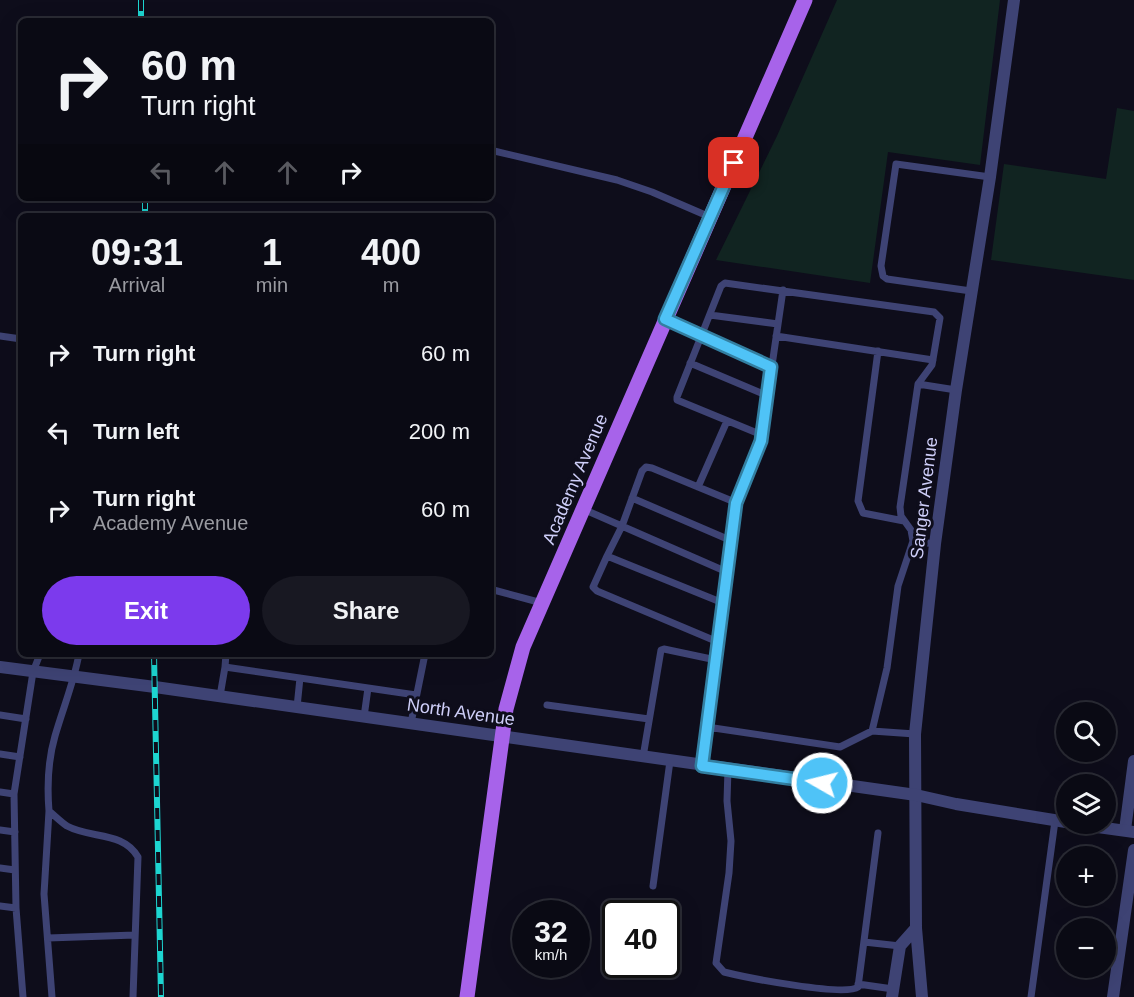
<!DOCTYPE html>
<meta charset="utf-8">
<style>
:root{--surface:#0a0a14;--page:#181822;--text:#f1f3f6;--muted:#999aa0;--line:#2a2b34;--accent:#7c3aed}
body{margin:0;font-family:Arial,sans-serif;background:var(--page);color:var(--text);height:100vh;display:flex;flex-direction:column;font-size:22px;white-space:nowrap}
*{box-sizing:border-box;margin:0}
p{font-size:20px;color:var(--muted)}
.icon{flex:none;width:33px;height:33px;fill:none;stroke:currentColor;stroke-width:2;stroke-linecap:round;stroke-linejoin:round}
.map{position:relative;flex:1;overflow:hidden}
.panel{position:absolute;left:18px;top:213px;width:476px;height:444px;display:flex;flex-direction:column;background:var(--surface);border-radius:9px;box-shadow:0 6px 24px #0002,0 0 0 2px var(--line)}
.panel>*{flex:none}
.hud{position:absolute;left:18px;top:18px;width:476px;height:183px;border-radius:9px;box-shadow:0 6px 24px #0002,0 0 0 2px var(--line);background:#0a0a14;color:var(--text);overflow:hidden}
.controls{position:absolute;left:1056px;top:702px;display:grid;gap:12px}
.controls a{display:grid;place-items:center;width:60px;height:60px;border-radius:50%;background:var(--surface);box-shadow:0 6px 24px #0002,0 0 0 2px var(--line);font-size:30px}
.speed{position:absolute;left:512px;top:900px;display:flex;gap:12px;font-size:30px;font-weight:700;text-align:center}
.speed>*{display:grid;place-content:center;width:78px;height:78px;border-radius:50%;background:var(--surface);box-shadow:0 6px 24px #0002,0 0 0 2px var(--line);line-height:1}
.speed small{font-size:15px;font-weight:400}
.speed .limit{border:3px solid #111;border-radius:9px;background:#fff;color:#111}
.pin{position:absolute;display:grid;place-items:center;width:51px;height:51px;color:#fff;margin:-26px;border-radius:12px;box-shadow:0 3px 9px #0006}
.me{position:absolute;width:66px;margin:-33px;rotate:278deg;stroke-linejoin:round;filter:drop-shadow(0 0 4px #0008)}
.turn{display:flex;align-items:center;gap:21px;height:126px;padding:0 24px;font-size:27px}
.turn .icon{width:78px;height:78px;stroke-width:2.5}
.turn b{display:block;font-size:42px;line-height:51px}
.lanes{display:flex;align-items:center;height:57px;padding:0 24px;background:#0003;justify-content:center;gap:30px;direction:ltr}
.lanes .off{opacity:.35}
.eta{display:flex;justify-content:space-evenly;align-items:center;height:102px;text-align:center}
.eta b{font-size:36px;font-weight:800;line-height:42px}
.button{display:flex;gap:12px;margin-top:auto;padding:12px 24px}
.button a{flex:1;height:69px;border-radius:36px;background:var(--accent);color:#fff;font-size:24px;font-weight:800;line-height:69px;text-align:center}
.button a+a{background:var(--page);color:var(--text)}
ul{padding:0;list-style:none}
li{display:flex;align-items:center;gap:18px;height:78px;padding:0 24px}
li div{flex:1}
li b{display:block;font-size:22px}
li em{font-style:normal}
.map>svg:first-child{display:block}
</style>
<div class="map">
<svg width="1134" height="997" viewBox="0 0 1134 997">
<rect width="100%" height="100%" fill="#0e0d1b"/>
<path fill="#112421" d="M837 0H1000L980 165 888 152 870 283 716 260 777 136Z
M1117 108 1134 111V280L991 260 1004 164 1106 179Z"/>
<g fill="none" stroke-linecap="round" stroke-linejoin="round">
<path stroke="#3e4374" stroke-width="7" d="M490 150 617 180 652 192 710 217
M971 291 887 279 883 276 881 266 896 164 990 177
M710 315 778 324
M665 319 771 367
M0 336 21 339
M776 336 933 360
M878 351 858 501 863 513 904 521
M690 363 768 396
M918 384 956 390
M762 435 677 400V397L721 286 725 283 934 312 940 318 932 365 918 384 900 507 901 516 911 530 913 541 898 586 887 668 872 731
M698 487 727 421
M632 498 732 541
M583 509 727 572
M913 541 935 544
M607 556 622 526 642 471 646 467 652 468 737 503
M490 589 542 603
M718 642 597 591 593 587 607 556 723 603
M79 654C74 682 63 708 55 736 48 760 47 786 49 811 54 815 61 822 67 826 91 839 123 831 138 857L133 997
M226 654 225 667 416 695
M220 696 225 667
M547 705 649 719
M297 707 300 678
M0 715 26 719
M364 717 368 688
M411 723 425 654
M707 727 840 747 872 731 915 734
M0 754 20 757
M643 757 661 650 664 649 716 660
M702 766 737 503 746 475 761 441 783 290
M728 769 727 801 731 841 729 873 716 963 724 972C744 977 845 997 858 987L878 833
M0 792 14 794
M49 811 44 894 52 997
M0 830 15 832
M0 868 15 870
M653 886 670 761
M0 906 16 908
M48 938 135 935
M864 942 900 946
M858 984 893 989
M23 997 16 908 14 794 33 672 40 654
M1031 997 1055 821"/>
<path stroke="#3e4374" stroke-width="12" d="M1125 830 1134 761
M892 997 900 946 916 928
M922 997 916 928 915 734 935 544 956 390 990 177 1014 0
M1113 997 1134 850"/>
<path stroke="#3e4374" stroke-width="12" d="M0 667 155 687 916 795 956 804 1066 822
M1076 824 1134 832"/>
<path stroke="#a763ea" stroke-width="15" d="M467 997 506 709 523 647 805 0"/>
<g stroke="#1dd5d1" stroke-width="6">
<path id="rail" d="M141 0V21
M145 198V216
M154 654 161 997"/>
</g>
<use href="#rail" stroke="#0e0d1b" stroke-width="4" stroke-dasharray="11" stroke-linecap="butt"/>
</g>
<g fill="none" stroke-linecap="round" stroke-linejoin="round">
<g stroke="#337fa1" stroke-width="15">
<path id="route" d="M734 163 665 319 771 367 761 441 736 503 702 766 822 783"/>
</g>
<use href="#route" stroke="#4fc3f7" stroke-width="10"/>
</g>
<g text-anchor="middle" dominant-baseline="central" stroke-width="6" stroke-linejoin="round" paint-order="stroke">
<g font-size="18" fill="#cecef8" stroke="#0e0d1b">
<text transform="translate(575 479) rotate(-67)">Academy Avenue</text>
<text transform="translate(924 498) rotate(-83)">Sanger Avenue</text>
<text transform="translate(461 712) rotate(8)">North Avenue</text>
</g>
</g>
</svg>
<div class="controls">
<a><svg class="icon" aria-label="search" viewBox="0 0 24 24"><circle cx="10" cy="10" r="6"/><path d="M15 15l6 6"/></svg></a>
<a><svg class="icon" aria-label="layers" viewBox="0 0 24 24"><path d="M12 4l9 5-9 5-9-5zM3 14l9 5 9-5"/></svg></a>
<a>+</a>
<a>−</a>
</div>
<div class="speed"><div>32<small>km/h</small></div><div class="limit">40</div></div>
<div class="pin" style="left:734px;top:163px;background:#d93025"><svg class="icon" aria-label="arrive" viewBox="0 0 24 24"><path d="M6 21V4h12l-3 4 3 4H6"/></svg></div>
<svg class="me" style="left:822px;top:783px" viewBox="-20 -20 40 40"><circle r="17" fill="#4fc3f7" stroke="#fff" stroke-width="3"/><path d="M0-11L8 9 0 5-8 9z" fill="#fff"/></svg>
<div class="hud">
<div class="turn"><svg class="icon" aria-label="right" viewBox="0 0 24 24"><path d="M7 20v-9h11M14 6l5 5-5 5"/></svg><div><b>60 m</b>Turn right</div></div>
<div class="lanes"><svg class="icon off" aria-label="left" viewBox="0 0 24 24"><path d="M17 20v-9H6M10 6l-5 5 5 5"/></svg><svg class="icon off" aria-label="ahead" viewBox="0 0 24 24"><path d="M12 20V5M6 11l6-6 6 6"/></svg><svg class="icon off" aria-label="ahead" viewBox="0 0 24 24"><path d="M12 20V5M6 11l6-6 6 6"/></svg><svg class="icon" aria-label="right" viewBox="0 0 24 24"><path d="M7 20v-9h11M14 6l5 5-5 5"/></svg></div>
</div>
<section class="panel">
<div class="eta">
<div><b>09:31</b><p>Arrival</p></div>
<div><b>1</b><p>min</p></div>
<div><b>400</b><p>m</p></div>
</div>
<ul>
<li><svg class="icon" aria-label="right" viewBox="0 0 24 24"><path d="M7 20v-9h11M14 6l5 5-5 5"/></svg><div><b>Turn right</b></div><em>60 m</em></li>
<li><svg class="icon" aria-label="left" viewBox="0 0 24 24"><path d="M17 20v-9H6M10 6l-5 5 5 5"/></svg><div><b>Turn left</b></div><em>200 m</em></li>
<li><svg class="icon" aria-label="right" viewBox="0 0 24 24"><path d="M7 20v-9h11M14 6l5 5-5 5"/></svg><div><b>Turn right</b><p>Academy Avenue</p></div><em>60 m</em></li>
</ul>
<div class="button"><a>Exit</a><a>Share</a></div>
</section>
</div>
